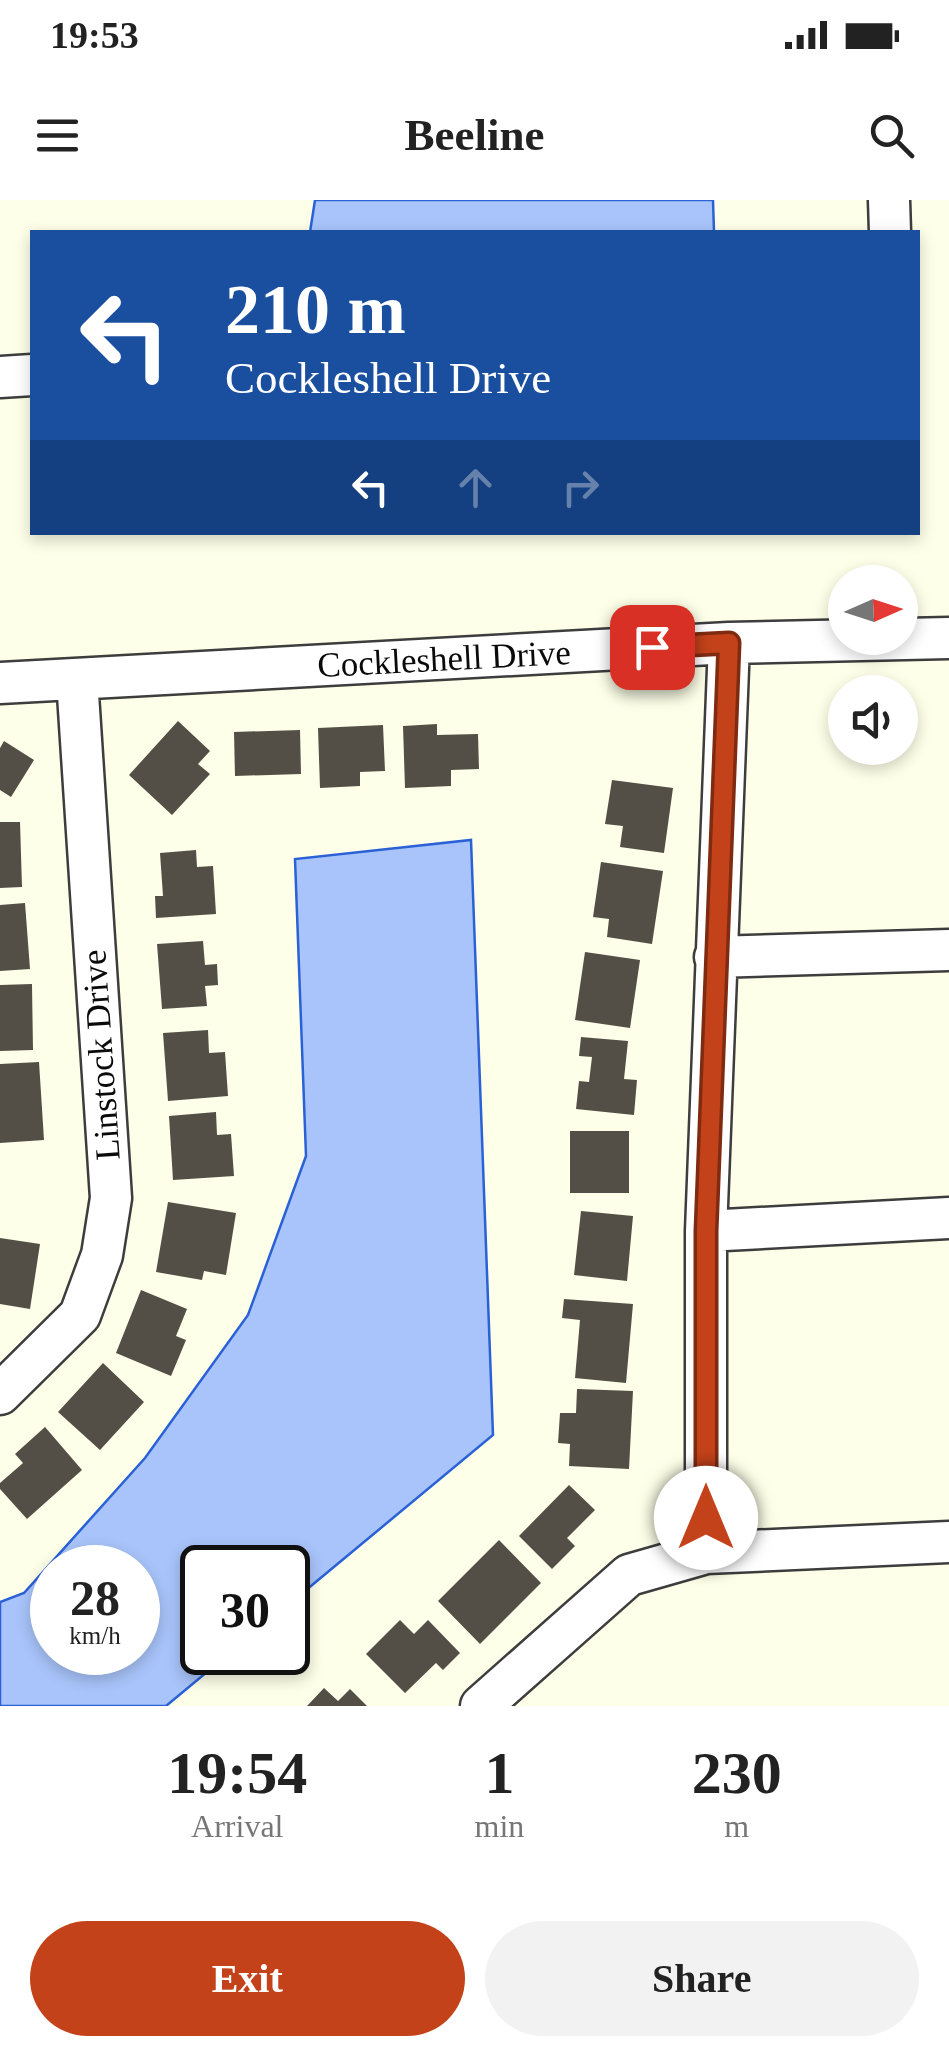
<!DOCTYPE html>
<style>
:root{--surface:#fff;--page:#f2f2f2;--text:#222;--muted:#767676;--accent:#c3421a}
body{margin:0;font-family:"Times New Roman",serif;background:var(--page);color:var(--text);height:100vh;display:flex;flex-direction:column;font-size:38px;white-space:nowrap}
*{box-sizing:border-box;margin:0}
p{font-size:32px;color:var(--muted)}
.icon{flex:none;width:55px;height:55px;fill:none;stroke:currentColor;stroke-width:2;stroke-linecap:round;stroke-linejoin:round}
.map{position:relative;height:1506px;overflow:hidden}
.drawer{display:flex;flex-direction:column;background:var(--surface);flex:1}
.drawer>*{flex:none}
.banner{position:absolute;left:30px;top:30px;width:890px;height:305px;border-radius:0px;box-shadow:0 5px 15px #0003;background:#1a4fa0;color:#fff;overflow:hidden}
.needle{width:65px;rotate:87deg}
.buttons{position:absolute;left:828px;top:365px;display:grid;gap:20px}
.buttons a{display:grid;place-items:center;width:90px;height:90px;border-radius:50%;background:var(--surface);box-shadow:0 5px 15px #0003;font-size:50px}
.speed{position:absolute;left:30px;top:1345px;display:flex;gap:20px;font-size:50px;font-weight:700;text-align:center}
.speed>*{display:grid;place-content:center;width:130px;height:130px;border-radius:50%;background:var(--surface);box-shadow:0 5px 15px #0003;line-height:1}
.speed small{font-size:25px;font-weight:400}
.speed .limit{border:5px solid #111;border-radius:15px;background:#fff;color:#111}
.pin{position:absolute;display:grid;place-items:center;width:85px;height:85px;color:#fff;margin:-42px;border-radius:20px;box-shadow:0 5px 15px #0006}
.me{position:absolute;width:110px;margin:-55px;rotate:0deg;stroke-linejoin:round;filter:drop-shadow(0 0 8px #0008)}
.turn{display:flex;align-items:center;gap:35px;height:210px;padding:0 30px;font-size:45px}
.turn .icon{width:130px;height:130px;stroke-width:2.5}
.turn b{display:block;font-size:70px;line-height:85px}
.lanes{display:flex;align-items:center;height:95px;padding:0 30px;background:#0003;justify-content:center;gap:50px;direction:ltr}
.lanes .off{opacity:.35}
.eta{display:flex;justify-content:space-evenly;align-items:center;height:170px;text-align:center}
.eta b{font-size:60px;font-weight:700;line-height:70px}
.button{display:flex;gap:20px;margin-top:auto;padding:20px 30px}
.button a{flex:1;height:115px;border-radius:60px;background:var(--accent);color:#fff;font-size:40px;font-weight:700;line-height:115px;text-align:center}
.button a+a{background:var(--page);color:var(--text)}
.status{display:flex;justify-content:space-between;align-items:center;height:70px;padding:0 50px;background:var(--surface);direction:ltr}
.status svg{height:28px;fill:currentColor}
header{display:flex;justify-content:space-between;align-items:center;height:130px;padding:0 30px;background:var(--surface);font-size:45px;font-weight:700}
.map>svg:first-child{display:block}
</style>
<div class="status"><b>19:53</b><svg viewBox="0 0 49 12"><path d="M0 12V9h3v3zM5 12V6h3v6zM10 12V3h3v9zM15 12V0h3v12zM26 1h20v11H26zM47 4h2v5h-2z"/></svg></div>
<header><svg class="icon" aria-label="menu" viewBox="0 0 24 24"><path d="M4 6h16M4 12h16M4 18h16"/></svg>Beeline<svg class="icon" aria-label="search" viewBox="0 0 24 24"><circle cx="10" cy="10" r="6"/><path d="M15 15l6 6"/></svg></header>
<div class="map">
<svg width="949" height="1506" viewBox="0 0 949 1506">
<rect width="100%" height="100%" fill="#fdffe8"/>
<path fill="#a8c4fa" stroke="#2b61d6" stroke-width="2.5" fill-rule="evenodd" d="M315 0H713L714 32H310Z
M471 640 493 1235 288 1405V1368H202V1452L230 1453 166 1506H0V1402L24 1393 145 1258 248 1115 306 956 295 659ZM52 1368H138V1452H52Z"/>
<path fill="#544f46" d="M178 521 210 551 198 564 210 574 172 615 129 575Z
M437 524V535L478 534 479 569 451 570V586L405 588 403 526Z
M383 525 385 571 360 572V586L320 588 318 528Z
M300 530 301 574 235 576 234 532Z
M4 541 34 560 11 597 0 590V548Z
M612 580 673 588 664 653 620 647 623 626 605 624Z
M0 622H20L22 687 0 688Z
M196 650 197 667 213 666 216 714 156 718 155 696H163L160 653Z
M601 662 663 671 652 744 607 737 609 719 593 717Z
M25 703 30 769 0 771V705Z
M203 741 205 765 217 764 218 785 205 786 207 806 162 809 157 744Z
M585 752 640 760 630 828 575 820Z
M32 784 33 850 0 851V785Z
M208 830 209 853 225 852 228 896 168 901 163 833Z
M581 837 628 841 624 879 637 880 634 915 576 909 579 881 589 882 592 857 579 856Z
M39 862 44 940 0 943V864Z
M216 912 217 935 231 934 234 976 173 980 169 916Z
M570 931H629V993H570Z
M168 1002 236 1013 226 1075 204 1071 202 1080 156 1072Z
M581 1011 633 1016 627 1081 574 1075Z
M0 1038 40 1044 30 1109 0 1104Z
M141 1090 187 1109 176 1136 186 1140 171 1176 116 1153Z
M564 1099 633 1104 626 1183 575 1178 580 1120 562 1118Z
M103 1163 144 1202 100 1250 58 1212Z
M577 1189 633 1191 629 1269 569 1266 570 1244 558 1243 560 1213H576Z
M45 1227 82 1270 27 1319 0 1289V1283L23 1263 15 1254Z
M569 1285 595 1310 567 1338 575 1346 552 1369 519 1336Z
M499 1340 541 1383 480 1444 438 1401Z
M400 1420 414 1434 428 1420 460 1453 443 1470 436 1463 405 1493 366 1454Z
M324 1488 338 1501 350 1489 367 1506H307Z"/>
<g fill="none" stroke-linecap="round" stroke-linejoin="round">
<g stroke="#3d3d3d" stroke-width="45">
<path id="minor" d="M889 0 890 32
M0 177 32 175
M0 483 729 443 949 438
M715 757 949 750
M706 1031 949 1018
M0 1194 80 1115 102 1055 111 998 77 479
M706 1353V1031L729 443
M481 1506 629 1375 706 1353 949 1342"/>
</g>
<use href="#minor" stroke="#fff" stroke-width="40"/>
</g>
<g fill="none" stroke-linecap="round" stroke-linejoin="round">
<g stroke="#7f2b11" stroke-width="25">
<path id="route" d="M652 447 729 443 706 1031V1318"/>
</g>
<use href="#route" stroke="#c3421a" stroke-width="18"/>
</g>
<g text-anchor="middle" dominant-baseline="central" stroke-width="10" stroke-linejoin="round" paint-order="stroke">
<g font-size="35" fill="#0a0a0a" stroke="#fff">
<text transform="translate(444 459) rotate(-3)">Cockleshell Drive</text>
<text transform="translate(101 855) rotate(-94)">Linstock Drive</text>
</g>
</g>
</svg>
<div class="buttons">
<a><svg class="needle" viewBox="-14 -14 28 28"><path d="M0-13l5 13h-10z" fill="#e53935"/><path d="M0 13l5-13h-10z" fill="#767676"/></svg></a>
<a><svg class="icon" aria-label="sound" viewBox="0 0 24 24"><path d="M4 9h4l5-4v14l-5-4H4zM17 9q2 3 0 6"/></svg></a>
</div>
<div class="speed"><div>28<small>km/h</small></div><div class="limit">30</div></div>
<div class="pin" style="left:652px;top:447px;background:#d93025"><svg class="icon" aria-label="arrive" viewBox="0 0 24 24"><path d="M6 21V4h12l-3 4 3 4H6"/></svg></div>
<svg class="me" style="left:706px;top:1318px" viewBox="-20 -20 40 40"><circle r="19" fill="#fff"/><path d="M0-13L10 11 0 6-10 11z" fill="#c3421a"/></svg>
<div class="banner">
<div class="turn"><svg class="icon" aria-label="left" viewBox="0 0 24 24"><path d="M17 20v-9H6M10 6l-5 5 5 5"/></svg><div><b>210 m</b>Cockleshell Drive</div></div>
<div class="lanes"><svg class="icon" aria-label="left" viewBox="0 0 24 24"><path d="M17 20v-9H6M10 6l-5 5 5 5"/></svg><svg class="icon off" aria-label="ahead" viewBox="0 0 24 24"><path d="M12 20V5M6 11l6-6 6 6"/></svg><svg class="icon off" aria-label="right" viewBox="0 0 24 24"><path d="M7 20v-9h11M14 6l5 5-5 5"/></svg></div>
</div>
</div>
<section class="drawer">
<div class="eta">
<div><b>19:54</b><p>Arrival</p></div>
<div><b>1</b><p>min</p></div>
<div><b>230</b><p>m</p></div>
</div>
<div class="button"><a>Exit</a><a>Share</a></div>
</section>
